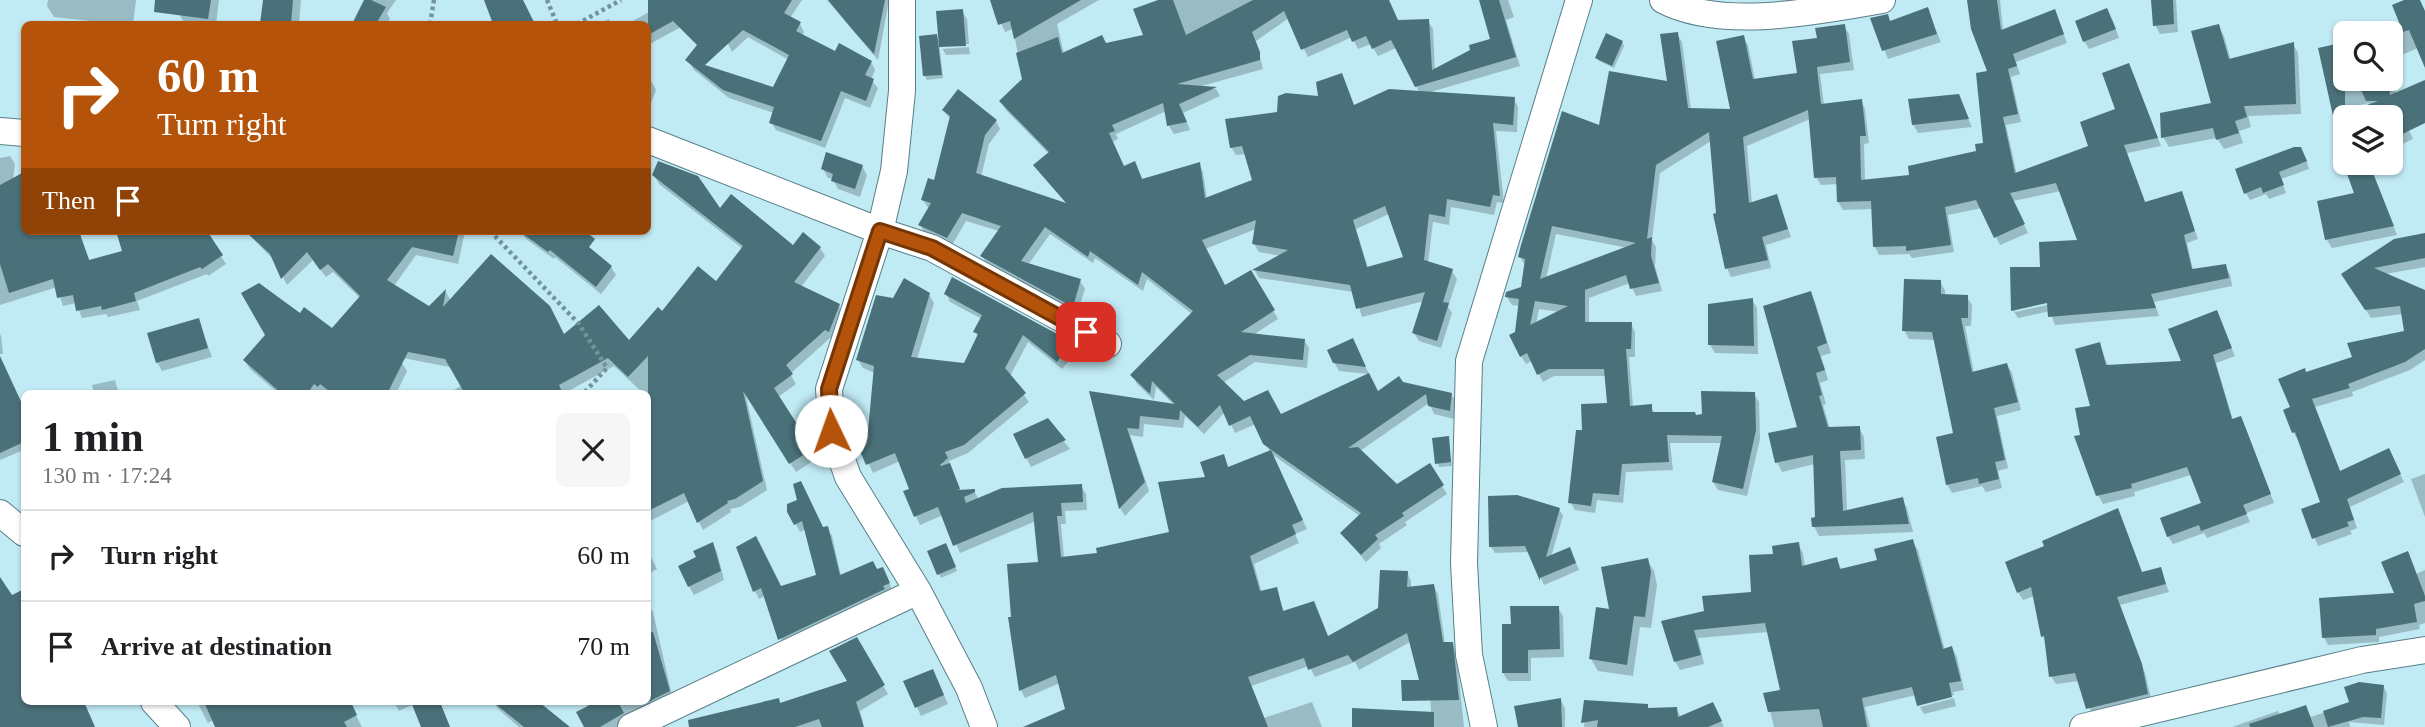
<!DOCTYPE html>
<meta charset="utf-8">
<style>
:root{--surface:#fff;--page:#f6f6f6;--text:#202124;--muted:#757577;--line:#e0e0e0}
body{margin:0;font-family:Georgia,serif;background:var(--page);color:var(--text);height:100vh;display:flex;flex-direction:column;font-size:26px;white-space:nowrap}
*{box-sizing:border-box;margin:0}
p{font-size:23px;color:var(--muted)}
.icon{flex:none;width:38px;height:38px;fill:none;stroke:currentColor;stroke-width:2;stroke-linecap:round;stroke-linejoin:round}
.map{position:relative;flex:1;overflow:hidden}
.side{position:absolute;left:21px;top:390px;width:630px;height:315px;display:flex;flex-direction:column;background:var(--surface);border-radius:10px;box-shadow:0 2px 5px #0004}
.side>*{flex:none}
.guide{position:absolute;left:21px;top:21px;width:630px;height:214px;border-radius:10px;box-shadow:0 2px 5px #0004;background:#b45309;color:#fff;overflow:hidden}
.buttons{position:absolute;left:2333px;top:21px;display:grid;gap:14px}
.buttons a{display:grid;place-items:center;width:70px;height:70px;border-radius:10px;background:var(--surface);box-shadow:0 2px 5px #0004;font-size:35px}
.pin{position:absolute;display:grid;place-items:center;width:60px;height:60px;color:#fff;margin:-30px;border-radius:14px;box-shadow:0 4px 10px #0006}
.me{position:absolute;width:77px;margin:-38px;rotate:357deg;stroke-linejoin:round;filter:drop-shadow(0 0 5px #0008)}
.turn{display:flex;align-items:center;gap:24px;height:147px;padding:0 21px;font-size:32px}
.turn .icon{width:91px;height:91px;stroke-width:2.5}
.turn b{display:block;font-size:49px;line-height:60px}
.then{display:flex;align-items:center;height:66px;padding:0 21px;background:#0003;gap:14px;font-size:26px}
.round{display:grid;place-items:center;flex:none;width:74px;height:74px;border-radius:10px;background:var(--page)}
.overview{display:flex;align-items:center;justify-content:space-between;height:119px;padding:0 21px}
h1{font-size:42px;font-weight:600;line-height:52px}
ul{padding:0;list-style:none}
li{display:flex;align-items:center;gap:21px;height:91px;padding:0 21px;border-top:2px solid var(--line)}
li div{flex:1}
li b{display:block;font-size:26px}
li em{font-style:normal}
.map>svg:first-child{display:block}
</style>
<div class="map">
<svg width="2425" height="727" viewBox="0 0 2425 727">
<rect width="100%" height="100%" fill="#c0eaf4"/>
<path fill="#0003" fill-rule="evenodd" d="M48 0H136L133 24H100V22L54 17 47 6Z
M181 0H219L216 24H185L179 14Z
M264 0H301L299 24H262Z
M366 0H396L387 13 390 19 388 22 393 24H354Z
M657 0H667L681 27 648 45V24H627L662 5Z
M706 0H802L790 18 800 24 804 32 802 36 836 54 871 62 875 70 871 80 878 88 870 108 845 98 825 148 776 130 771 122 774 113 729 98 694 70 689 62 774 89 789 60 748 37 732 52Z
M827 0H889L878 60Z
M991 0H1099L1057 24 1064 54 1145 37 1163 0H1388L1398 22 1428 21 1433 29 1435 70 1492 40 1480 0H1508L1514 17 1506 20 1520 66 1427 93 1514 99 1518 107 1517 132 1496 131 1504 203 1497 202 1494 215 1451 207 1449 225 1433 222 1428 263 1452 271 1457 279 1448 307 1452 313 1441 348 1419 341 1414 333 1424 301 1362 317 1354 292 1259 278 1255 271 1281 256 1259 252 1254 244 1256 229 1205 249 1225 288 1251 273 1278 319 1253 335 1304 340 1309 348 1307 368 1255 362 1223 383 1243 403 1281 416 1378 393 1402 383 1451 394 1456 402 1454 419 1434 414 1429 403 1360 451 1397 487 1430 466 1447 494 1405 522 1407 525 1379 544 1381 548 1366 562 1342 533 1360 516 1270 453 1307 529 1295 534 1299 543 1254 564 1262 593 1276 589 1284 612 1313 603 1328 637 1380 609 1407 572 1411 581V589L1433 585 1438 594 1445 644H1452L1456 652 1464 727H1432L1427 646 1412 641 1359 670 1355 662 1315 677 1309 666 1251 686 1264 718 1312 702 1322 727H1038L1067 710 1060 683 1025 698 1021 690 1013 618 1040 564 1036 521 960 553 943 515 920 525 905 492 912 490 900 461 873 473 856 438 870 432 875 373 863 368 858 360 893 300 929 295 934 303 917 359 965 365 978 337 975 331 982 319 950 302 946 293 1071 344 1076 352 1062 369 1028 342 1010 376 1029 402 968 453 949 461 961 492 974 491 979 500 1081 486 1086 494 1087 510 1065 511 1066 524H1061L1064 558 1099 555 1171 534 1223 456 1229 469 1270 452 1256 424 1235 433 1225 412 1204 434 1185 416 1183 428 1144 424 1143 437 1130 435 1149 491 1125 516 1120 508 1091 393 1175 406 1156 387 1154 400 1137 384 1133 376 1192 314 1147 279 1143 291 1095 258 1093 263 1050 234 1028 265 1080 281 1085 289 1077 314 987 264 982 256 999 231 966 221 952 245 925 233 920 225 929 209 923 200 935 182 951 120 944 111 996 121 1000 129 989 144 981 177 1068 205 1036 165 1049 154 1006 110 1001 101 1023 79 1013 29 1005 32ZM1289 18 1308 57 1352 37 1358 49 1371 44 1378 56 1396 48 1420 93 1354 106 1231 147 1236 155 1246 154 1254 181 1207 199 1203 172 1199 164 1143 180 1134 163 1124 167 1112 142 1118 139 1116 134 1166 111 1169 126 1174 134 1190 130 1183 113 1220 96 1216 89 1198 87 1263 69 1256 41ZM1389 214 1406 259 1368 268 1356 229Z
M1969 0H2000L2003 30 2058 19 2067 43 2016 62 2020 74 2011 77 2021 122 2006 125 2017 175 2090 147 2117 110 2133 73 2161 146 2127 153 2146 204 2181 193 2198 239 2187 243 2193 270 2225 266 2230 274 2232 286 2154 302 2159 316 2055 325 2050 311 2018 318 2013 310 2042 268 2079 242 2061 191 2013 201 2028 233 2000 245 1982 208 1948 215 1954 252 1912 258 1909 254 1879 255 1875 247 1873 209 1843 210 1838 202V184L1821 185 1816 177 1810 119 1747 146 1752 204 1776 196 1791 237 1766 245 1771 268 1731 277 1727 268 1718 215 1711 141 1660 173 1652 240 1656 247 1655 266 1662 291 1636 296 1630 283 1589 298V323L1631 324 1635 332V357H1629L1633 407 1651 406 1655 414 1696 417 1754 394 1759 402 1760 439 1747 496 1718 490 1713 482 1722 443H1670L1673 470 1626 472 1623 503 1597 500 1595 513 1575 510 1570 502 1584 432 1608 405 1606 376H1554L1543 382 1532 361 1526 364 1521 356 1516 333 1520 306 1512 305 1507 297 1522 288 1525 265 1520 257 1600 128 1669 83 1677 34 1682 42 1691 110 1732 111 1743 37 1748 45 1755 80 1799 74 1819 39 1844 26 1849 34 1854 70 1820 74 1824 105 1861 101 1865 109 1869 143 1864 144 1865 181 1911 177 1979 153 1985 144 1989 72ZM1556 234 1628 248 1546 279ZM2055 300 2056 303 2015 312V308ZM1539 309 1560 312 1536 324Z
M2153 0H2176L2178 32 2160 34 2155 25Z
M2409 0H2419L2425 12V45L2390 60V33H2371V31L2403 26Z
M1927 9 1941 42 1888 59 1872 19 1890 23Z
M962 11 967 19 969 44 942 45V49L969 47 970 54 946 55 939 43 943 78 927 80 925 76 936 36 941 44Z
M609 19 612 24H597Z
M2112 19 2119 38 2089 49 2084 41Z
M2218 26 2224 36 2231 61 2293 44 2298 53 2301 114 2248 116 2251 127 2239 131 2243 143 2224 149 2217 138 2169 147 2163 137 2213 105Z
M1622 42 1624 46 1614 68 1599 61 1597 58Z
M2345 43V79H2390V65L2396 95 2425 81V111L2404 120 2413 139 2392 149 2390 117H2376L2369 103 2336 110Z
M648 80 651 81 656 90 648 111Z
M1958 96 1972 127 1918 133 1913 124Z
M2294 149 2305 156 2309 169 2281 179 2286 193 2269 199 2266 194 2250 200 2246 193Z
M2345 150V163H2369L2397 235 2332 248 2327 240 2319 202 2357 195 2341 151Z
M10 156 15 164 13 180 24 174V231H37L0 248V158Z
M862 166 867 175 860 197 838 189 833 179 828 178 823 169Z
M654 175 794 248H820L825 256 801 287 839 306 844 314 833 340 830 338 790 374 796 384 778 397 816 459 796 472 745 392 767 490 740 507 730 509 731 512 703 530 689 501 648 522V470L727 428 719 411 648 443V403L651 400 648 394H644L614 366 563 394H448L462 385 465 370 398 357 407 371 396 394H329L326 392 324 394H279L250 369 245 361 267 335 300 315 333 330 360 298 333 272 326 277 313 260 287 285 275 261 245 231H461L464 236 458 264 416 255 394 286 430 309 446 292 451 301 567 343H629L662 313 716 284 743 249 659 184Z
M118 231H205L226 264 208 276 207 274 137 301 140 310 108 317 106 314 82 318 76 303 63 306 57 287 0 305V261L80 237 90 261 124 253Z
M521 231H563L611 267 616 275 601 294 555 257 554 259 526 239Z
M2425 235V267L2385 274 2425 292V360L2410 370 2352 392 2353 396 2315 407 2341 473 2392 458 2404 482 2350 507 2357 528 2350 531 2352 534 2318 546 2303 510 2322 503 2300 439 2298 440 2293 432 2292 408 2306 374 2354 358 2406 332 2403 314 2371 318 2348 282Z
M1940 282 1945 290V296L1967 297 1972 305 1971 326H1965L1974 373 2007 365 2012 373 2021 410 1997 416 2008 468 1998 471 2002 488 1986 492 1982 486 1952 493 1947 484 1955 435 1936 340 1909 339 1904 330Z
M1810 293 1815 302 1831 353 1821 356 1828 380 1820 383 1826 404 1823 405 1830 429 1859 428 1864 437 1865 459 1845 460 1847 512 1902 499 1907 508 1913 532 1819 536 1814 526 1817 519 1815 464 1782 472 1777 462 1799 428Z
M1752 300 1757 308 1758 354 1715 353 1710 345Z
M2216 312 2235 356 2216 363 2233 420 2245 426 2274 503 2246 513 2250 522 2207 538 2204 533 2173 544 2168 536 2203 504 2191 475 2134 492 2135 496 2103 504 2098 495 2082 437 2092 407 2100 345 2108 366 2183 362Z
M198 320 212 357 162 371 157 362Z
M0 334 1 336 3 354H0Z
M1357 349 1369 374 1339 371 1334 362Z
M115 380 119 394H94L92 385Z
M0 384 13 386 24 409V477L21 451 0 460Z
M1047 420 1070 449 1031 467 1015 435Z
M1448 438 1452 466 1439 467 1434 439Z
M2425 474V517L2411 479Z
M1559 509 1563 516 1551 557 1573 556 1579 570 1544 585 1529 552 1495 553 1491 547Z
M2118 510 2142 573 2160 569 2169 592 2120 605 2145 673 2152 702 2093 716 2079 681 2056 684 2051 676 2046 643 2043 636 2034 596 2023 600 2018 592 2047 547Z
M789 511 823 529 827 528 832 536 841 576 877 571 887 577 893 592 784 647 766 595 759 599 755 591 738 547 781 588 818 576 806 529 800 532Z
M1912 541 1918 550 1945 650 1952 648 1957 657 1964 690 1953 692 1954 695 1918 703 1916 695 1865 707 1870 727H1774L1766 695 1782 691 1768 632 1698 638 1704 664 1680 670 1675 661 1664 623 1706 613 1753 594 1775 555 1798 544 1803 553 1805 567 1836 559 1842 570 1879 562Z
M713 544 717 552 724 580 694 595 689 586 698 558Z
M948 549 957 571 941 578 939 574Z
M648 551 657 569 648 574Z
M1647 560 1654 571 1657 585 1651 628 1640 627 1633 676 1598 671 1591 659 1611 611Z
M2425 570V623L2419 625 2420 629 2379 637V642L2328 645 2324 637 2396 595 2416 574Z
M24 591V702H84L95 727H0V603Z
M648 604 653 612 673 700 621 727H601L585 702H648Z
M1558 608 1563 616 1564 657 1531 658V681H1508L1503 673 1513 626Z
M856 640 888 694 860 711 863 722 840 727H726L781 705 849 682Z
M937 679 948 704 921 716 917 707Z
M2383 686 2387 693 2384 725 2349 722 2350 727H2232L2278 711 2280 715 2306 707 2311 717 2351 703Z
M1954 698 1956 706 1924 714 1920 707Z
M1560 699 1565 708V727H1520Z
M197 702H246L208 723Z
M298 702H349L362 727H287L279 711Z
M394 702H439L450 727H423L414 704 399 711Z
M494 702H536L561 722 564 727H519L498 709Z
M1586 702 1633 711 1676 709 1681 717 1717 712 1724 727H1584Z"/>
<path fill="#4a7179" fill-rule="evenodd" d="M155 0H211L208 19 154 12Z
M263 0H293L291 24H260Z
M364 0H371L386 7 376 24H352Z
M484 0H523L535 24H493Z
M648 0H792L784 13 801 22 796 31 835 51 839 43 872 61 865 75 874 79 866 101 841 91 821 141 769 123 774 107 723 90 685 60 697 45 673 21 648 35ZM743 30 789 55 773 87 705 65Z
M828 0H885L874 54 852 29Z
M990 0H1081L1014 39 1010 21 998 25Z
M1158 0H1173L1186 35 1253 0H1389L1398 20 1429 19 1432 70 1470 50 1469 45 1490 39 1479 0H1499L1516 57 1415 87 1391 40 1372 49 1366 36 1352 42 1347 30 1301 50 1284 11 1252 32 1260 52V60L1177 84 1217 87 1179 104 1187 122 1167 126 1163 103 1112 125 1115 131 1109 133 1124 166 1135 161 1142 179 1200 162 1205 198 1252 180 1242 146 1230 148 1225 119 1277 112 1278 96 1286 93 1318 96 1316 82 1342 73 1354 105 1389 89 1515 97 1513 125 1493 123 1500 196 1493 195 1490 207 1447 199 1445 217 1429 214 1424 260 1453 269 1443 302 1449 303 1437 341 1412 333 1425 292 1356 309 1350 285 1252 270 1288 250 1252 244 1256 220 1202 240 1225 285 1251 270 1275 310 1241 332 1305 339 1303 360 1250 355 1217 375 1244 401 1268 390 1281 414 1369 373 1378 391 1399 376 1403 382 1452 393 1450 411 1428 406 1426 394 1348 448 1358 447 1397 484 1430 463 1444 485 1402 513 1404 516 1375 535 1378 539 1361 555 1340 533 1361 513 1263 444 1250 416 1229 426 1220 405 1198 427 1180 410 1179 420 1140 416 1139 429 1127 428 1145 482 1119 509 1089 391 1175 404 1152 381 1150 394 1130 375 1193 311 1142 272 1138 285 1090 251 1088 257 1045 227 1021 261 1081 279 1073 307 980 256 1001 226 962 213 947 238 918 225 931 203 921 200 928 178 934 180 950 116 942 110 958 89 997 120 985 135 976 173 1066 203 1033 165 1049 152 999 101 1022 79 1016 53 1058 37 1062 53 1102 35 1106 43 1143 35 1133 9ZM1385 206 1403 257 1367 267 1353 220Z
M1967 0H1997L2001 30 2055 9 2064 34 2013 54 2017 66 2008 69 2018 114 2003 117 2015 173 2088 146 2080 122 2115 109 2102 73 2129 63 2158 138 2124 145 2145 202 2182 191 2195 231 2184 235 2192 269 2226 264 2229 278 2151 294 2156 308 2048 317 2047 303 2011 311 2010 267H2040L2039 242 2077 240 2056 183 2010 193 2025 224 1994 238 1976 200 1945 207 1951 245 1906 251V246L1873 247 1871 201 1837 202 1836 177 1814 178 1808 110 1743 137 1749 203 1777 194 1788 229 1762 237 1768 260 1725 269 1713 214 1716 213 1709 132 1656 165 1647 239 1652 237 1651 256 1659 283 1630 289 1626 275 1585 290V322H1632L1631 349H1626L1630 406 1652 404V412H1695L1696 415 1702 414 1701 391 1755 392 1756 430 1743 489 1712 482 1722 436 1667 435 1669 462 1622 464 1619 495 1593 493 1591 506 1568 503 1576 430H1582L1581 404 1607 403 1604 369H1549L1537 375 1527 353 1520 357 1509 335 1515 332 1519 299 1505 297 1506 292 1521 287 1525 259 1518 257 1521 245 1562 111 1599 125 1609 71 1667 81 1660 34 1678 32 1688 108 1730 109 1716 41 1744 35 1753 79 1797 73 1792 41 1817 38 1815 28 1845 24 1850 62 1817 67 1821 104 1862 99 1866 136H1860L1861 180 1909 175 1908 166 1976 151 1975 144 1983 143 1976 73 1987 71 1971 29ZM1552 226 1636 243 1540 279ZM1535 301 1568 306 1530 325Z
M2151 0H2173L2174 24 2153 26Z
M2404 0H2420L2425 11V68L2409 30 2403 32 2392 5Z
M1928 7 1937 34 1882 51 1870 18 1888 14 1890 21Z
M2107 8 2116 29 2083 42 2075 21Z
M963 9 966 46 939 47 936 11Z
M2219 24 2229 59 2294 42 2296 104 2244 106 2247 117 2235 121 2239 133 2216 140 2213 128 2161 138 2160 113 2211 103 2191 31Z
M1606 33 1623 41 1612 66 1595 58Z
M937 34 942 75 923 76 919 36Z
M2345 42V113L2378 101H2366L2356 79H2388L2390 95 2425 80V123L2390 140V117H2345V134H2337L2318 48Z
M1959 94 1969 119 1912 125 1908 99Z
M2294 147H2301L2307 161 2279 172 2284 185 2263 193 2261 187 2244 194 2235 169Z
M826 152 863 165 855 189 831 181 833 174 821 169Z
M658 161 698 176 720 208 731 194 793 245 803 232 821 247 794 282 840 304 829 332 825 330 786 365 793 374 774 388 813 449 789 464 743 391 763 481 735 499 727 501 728 503 697 523 684 493 648 511V356L628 377 608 358 559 385 563 394H465L445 359 408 352 387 394H333L320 384 318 387 314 384 307 394H282L243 360 265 335 241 293 259 283 300 313 304 307 332 328 360 296 328 264 320 270 307 252 281 279 270 254 245 231H459L453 256 412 247 387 280 429 306 446 289 443 307 491 254 550 306 564 334 599 305 629 340 658 307 662 311 698 266 716 281 743 246 652 175Z
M2343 163H2369L2394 226 2325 240 2317 201 2354 193Z
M24 172V231H79L89 260 122 251 116 231H207L223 255 202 269 200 267 134 293 136 301 102 310 101 306 76 311 73 295 57 298 53 279 9 293 0 264V185Z
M519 231H585L595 239 589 247 612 266 596 287 550 250 548 252Z
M2425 233V258L2374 268 2425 290V349L2405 362 2348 384 2350 388 2312 399 2340 471 2389 448 2401 474 2347 499 2354 520 2347 522 2349 526 2312 539 2301 509 2320 502 2295 432 2292 433 2283 410 2290 407 2278 379 2305 368 2306 372 2352 357 2347 343 2404 331 2400 306 2365 310 2341 274 2394 239Z
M952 277 1072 342 1057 362 1023 335 1005 368 1026 393 964 445 945 452 948 458 940 465 941 466 950 463 960 489 957 490 975 489V492L964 497 966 503 1002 488 1082 484 1083 502 1061 503 1062 516H1057L1061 557 1097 553 1096 548 1169 532 1158 482 1205 477 1200 462 1224 454 1228 467 1271 450 1303 520 1292 525 1296 534 1250 556 1260 591 1277 587 1283 611 1314 601 1328 636 1378 608 1380 570 1408 571 1407 587 1434 584 1443 642H1453L1459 700 1402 701 1401 680H1419L1407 633 1353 662 1348 655 1308 670 1304 658 1248 677 1268 727H1023L1065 709 1056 675 1019 691 1008 617H1011L1007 564 1038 562 1033 512 953 546 938 507 914 517 903 491 909 489 895 453 866 465 854 437 868 431 874 366 856 360 876 295 893 298 904 278 930 293 911 357 964 363 978 334 973 332 982 315 944 294Z
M1904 279 1941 280V294L1968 295V318H1961L1972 372 2007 363 2018 402 1994 408 2005 460 1995 462 1999 479 1979 484 1978 478 1946 485 1936 437 1953 433 1932 332 1902 331Z
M1811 291 1827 343 1817 347 1825 370 1816 373 1822 395 1819 396 1828 427 1860 426 1861 450 1840 451 1843 511 1903 497 1909 524 1812 527 1811 518 1815 517 1813 455 1775 463 1768 433 1797 427 1763 306Z
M1753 298 1754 346 1708 345V304Z
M2217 310 2232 348 2213 355 2232 419 2241 416 2271 494 2243 505 2247 514 2201 531 2199 525 2167 537 2160 518 2201 503 2187 467 2131 484 2132 488 2096 496 2074 436 2080 435 2075 408 2090 406 2075 349 2100 342 2106 365 2181 361 2168 329Z
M199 318 208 348 156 363 147 333Z
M1353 338 1366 367 1333 363 1327 350Z
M0 356 24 408V442L0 453Z
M1048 418 1066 440 1025 459 1013 434Z
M1449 436 1451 462 1435 464 1432 438Z
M801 481 823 527 828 526 840 575 873 561 877 569 883 567 890 583 883 586 885 589 778 640 761 588 753 592 736 547 756 536 781 586 816 575 802 521 794 525 787 512V504L797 500 793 484Z
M1517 495 1560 508 1546 557 1570 547 1576 563 1540 578V581L1525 546 1489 547 1488 496Z
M2118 508 2142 572 2161 567 2166 584 2117 597 2142 664 2148 694 2086 709 2075 673 2049 677 2044 636 2041 637 2031 587 2017 593 2005 562 2044 546 2042 541Z
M1913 539 1943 649 1952 646 1961 681 1949 683 1952 697 1917 706 1912 687 1862 698 1867 727H1823L1819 709 1768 712 1763 693 1780 690 1765 623 1694 630 1701 655 1674 662 1661 621 1704 611 1702 596 1751 592 1749 555 1773 554 1772 546 1799 542 1802 566 1837 557 1840 569 1877 560 1874 549Z
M713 542 721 571 688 587 678 566 696 557 693 551Z
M946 543 956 567 937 575 927 551Z
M2408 551 2425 596V601L2414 604 2417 622 2376 629V635L2322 638 2319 598 2394 593 2381 562Z
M1648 558 1651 572 1645 617 1634 616 1627 665 1589 659 1596 607 1609 609 1601 567Z
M0 577 12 595 24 589V702H84L95 727H0Z
M1510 606H1559L1560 649 1528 650V673H1502V624H1511Z
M653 632 670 691 648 702V633Z
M857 637 885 685 856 702 864 727H822L819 719 795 727H689L688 720 779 698 780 703 847 681 829 651Z
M933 669 944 695 915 708 903 681Z
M2359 682 2384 685 2381 718 2363 717 2328 727 2323 711 2349 702 2344 687Z
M1561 698 1562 727H1518L1514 706Z
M1584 700 1648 704V708L1677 707 1678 717 1713 702 1722 721 1708 727H1597L1598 720 1581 723Z
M204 702H351L357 715 344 722 347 727H215Z
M411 702H440L450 727H421Z
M493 702H539L570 727H524Z
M596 702H618L624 713 600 727H584L576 712Z
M2306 705 2314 727H2250L2249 724Z
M1352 708 1434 712V727H1352Z"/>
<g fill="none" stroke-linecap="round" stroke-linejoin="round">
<g stroke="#587f88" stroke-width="28">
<path id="street" d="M902 0V91L894 171 880 231 829 389 832 431 848 477 918 591 969 688 984 727
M1663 0C1722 31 1818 11 1882 0
M0 131 24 133
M648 140 880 231 932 248 1108 344
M0 513 24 533
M154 702 177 727
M631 727 918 591
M1484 727 1469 655 1464 563 1469 361 1579 0
M2083 727 2362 660 2425 650"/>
</g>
<path stroke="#749299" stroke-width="4.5" stroke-dasharray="3.5 3.5" stroke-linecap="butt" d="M547 0 557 24
M430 24 434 0
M577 24 621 0
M490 231 579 324 607 368 583 394"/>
<use href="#street" stroke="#fff" stroke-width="26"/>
</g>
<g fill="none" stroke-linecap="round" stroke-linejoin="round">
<g stroke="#753606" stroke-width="18">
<path id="route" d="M831 431 829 389 880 231 932 248 1086 332"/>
</g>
<use href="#route" stroke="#b45309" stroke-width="12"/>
</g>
</svg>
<div class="buttons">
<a><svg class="icon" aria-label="search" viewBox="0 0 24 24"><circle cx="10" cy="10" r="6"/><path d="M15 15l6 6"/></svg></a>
<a><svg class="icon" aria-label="layers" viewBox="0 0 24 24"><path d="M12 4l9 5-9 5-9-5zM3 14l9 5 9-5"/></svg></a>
</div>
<div class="pin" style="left:1086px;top:332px;background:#d93025"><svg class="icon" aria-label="arrive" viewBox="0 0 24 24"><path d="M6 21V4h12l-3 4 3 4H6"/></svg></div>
<svg class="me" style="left:831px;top:431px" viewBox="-20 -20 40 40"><circle r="19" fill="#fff"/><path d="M0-13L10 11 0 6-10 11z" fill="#b45309"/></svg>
<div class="guide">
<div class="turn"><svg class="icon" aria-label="right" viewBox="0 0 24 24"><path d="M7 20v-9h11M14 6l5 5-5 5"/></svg><div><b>60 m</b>Turn right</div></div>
<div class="then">Then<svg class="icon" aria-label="arrive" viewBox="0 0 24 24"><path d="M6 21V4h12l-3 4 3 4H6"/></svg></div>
</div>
<section class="side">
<div class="overview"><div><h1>1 min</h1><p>130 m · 17:24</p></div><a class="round"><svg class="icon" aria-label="close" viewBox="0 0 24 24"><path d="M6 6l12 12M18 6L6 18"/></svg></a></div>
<ul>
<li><svg class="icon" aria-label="right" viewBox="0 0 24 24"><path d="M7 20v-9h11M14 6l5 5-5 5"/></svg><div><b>Turn right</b></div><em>60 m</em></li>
<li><svg class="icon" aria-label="arrive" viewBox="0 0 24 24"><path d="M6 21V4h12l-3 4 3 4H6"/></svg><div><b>Arrive at destination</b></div><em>70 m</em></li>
</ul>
</section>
</div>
